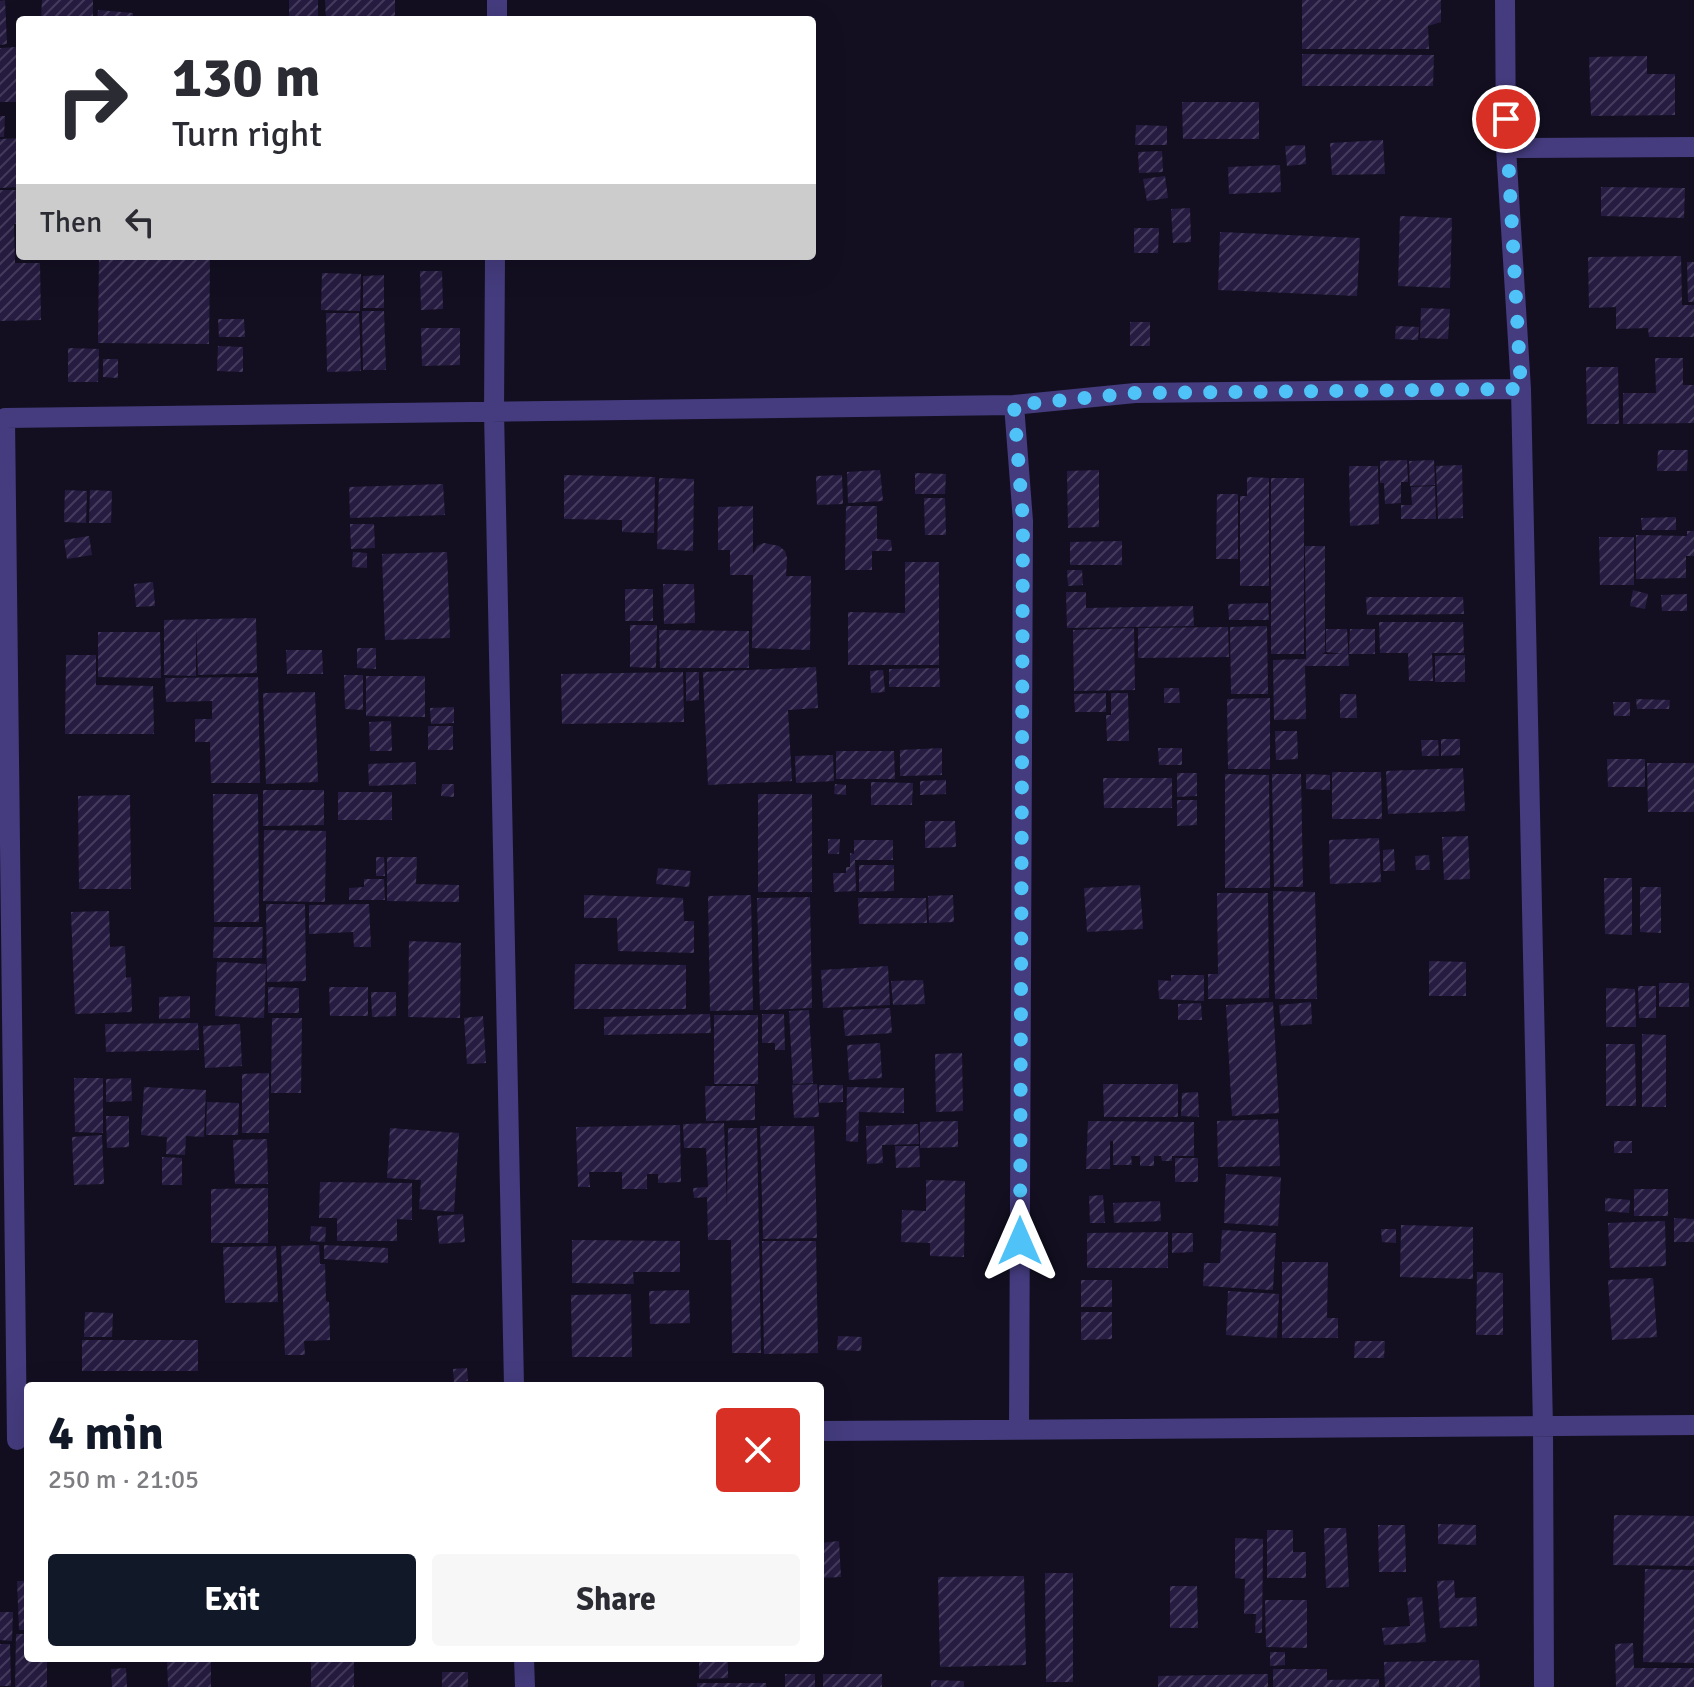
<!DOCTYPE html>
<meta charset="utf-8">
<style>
:root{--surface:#fff;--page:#f7f7f7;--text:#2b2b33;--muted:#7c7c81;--accent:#111827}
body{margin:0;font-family:Signika,sans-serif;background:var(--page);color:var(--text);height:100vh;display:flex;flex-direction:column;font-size:30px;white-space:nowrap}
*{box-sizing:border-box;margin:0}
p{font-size:26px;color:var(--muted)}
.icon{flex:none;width:44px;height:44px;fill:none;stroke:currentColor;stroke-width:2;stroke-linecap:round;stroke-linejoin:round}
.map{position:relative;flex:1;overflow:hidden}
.side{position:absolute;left:24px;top:1382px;width:800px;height:280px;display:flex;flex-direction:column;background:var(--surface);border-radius:8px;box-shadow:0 8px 32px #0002}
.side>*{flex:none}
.guide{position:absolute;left:16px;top:16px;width:800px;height:244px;border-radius:8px;box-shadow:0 8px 32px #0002;background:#fff;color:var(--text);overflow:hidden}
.pin{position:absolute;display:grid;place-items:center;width:68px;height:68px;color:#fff;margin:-34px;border:4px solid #fff;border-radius:50%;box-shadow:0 2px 8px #0007}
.me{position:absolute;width:88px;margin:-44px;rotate:0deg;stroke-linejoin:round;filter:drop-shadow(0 0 6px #0008)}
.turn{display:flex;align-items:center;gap:28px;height:168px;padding:0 24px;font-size:36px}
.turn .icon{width:104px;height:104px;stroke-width:2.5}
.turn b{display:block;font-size:56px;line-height:68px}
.then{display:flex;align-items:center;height:76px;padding:0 24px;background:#0003;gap:16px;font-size:30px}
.round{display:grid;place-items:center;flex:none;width:84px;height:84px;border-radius:8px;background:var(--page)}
.overview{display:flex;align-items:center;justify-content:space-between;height:136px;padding:0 24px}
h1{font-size:48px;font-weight:700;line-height:60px;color:var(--accent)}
.primary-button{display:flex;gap:16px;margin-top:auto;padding:16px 24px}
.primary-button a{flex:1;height:92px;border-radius:8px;background:var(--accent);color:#fff;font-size:32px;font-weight:700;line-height:92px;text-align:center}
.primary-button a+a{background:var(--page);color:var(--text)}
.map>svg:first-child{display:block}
</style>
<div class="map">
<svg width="1694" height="1687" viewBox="0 0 1694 1687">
<defs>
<pattern id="building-hatch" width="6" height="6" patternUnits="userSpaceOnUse" patternTransform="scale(2)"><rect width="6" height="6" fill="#261c41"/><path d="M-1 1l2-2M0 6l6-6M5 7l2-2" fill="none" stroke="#453c5d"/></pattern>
</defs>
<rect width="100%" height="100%" fill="#130f21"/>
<path fill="url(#building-hatch)" d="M5 0 7 44 0 45V1Z
M42 0H93V20H41Z
M289 0H318V20H289Z
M325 0H395V20H326Z
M1302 0H1441V22L1428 26 1429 49H1302Z
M98 10 133 13V20H97Z
M16 47 17 74H20V102H0V48Z
M1302 54 1434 55 1433 86H1302Z
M1647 56V74H1675V115L1591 116 1589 57Z
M1182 102H1259V139H1183Z
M0 116H5L4 137H0Z
M1136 125 1167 126V145H1135Z
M20 138V187L0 188V139Z
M1383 140 1385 174 1332 175 1330 143Z
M1305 145 1306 164 1287 166 1285 146Z
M1162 151 1163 172 1139 173 1138 152Z
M1280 165 1281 192 1229 194 1228 167Z
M1165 176 1168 198 1147 201 1143 179Z
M1601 187 1685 188 1684 218 1601 216Z
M0 190H20V224H14L15 263H40L41 320 0 321Z
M1190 208 1191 242 1173 243 1171 209Z
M1400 216 1452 218 1450 288 1398 286Z
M1134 228H1159L1158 253H1134Z
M1220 232 1360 238 1357 296 1218 290Z
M99 256H210L209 344 98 343Z
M1681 256 1682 305H1694V337H1649L1648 328 1616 329V307L1589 308 1588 257Z
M1687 262H1694V302H1688Z
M420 271H442L443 309 421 310Z
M322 273 361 274 360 311 321 310Z
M384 275V308H363V276Z
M1421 308 1450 309 1448 339 1420 338Z
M362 311H384L386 370H363Z
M326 313H359L361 371 327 372Z
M218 319H244L245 337H219Z
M1130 322H1150V346H1130Z
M1396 326 1419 327 1418 340 1395 339Z
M421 328H460V365L422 366Z
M218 346 243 347V372L217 371Z
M68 348 99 349 98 382H68Z
M1655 358H1683V385H1694V423L1623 424V393H1656Z
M103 359H118V378L103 377Z
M1586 367H1618L1619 424H1587Z
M1658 450H1688L1687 471H1657Z
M1407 460 1408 482H1401V503L1385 504 1384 483H1380V461Z
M1434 460 1435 485 1410 486 1409 461Z
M1462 465 1463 518 1438 519 1436 466Z
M1349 466H1378L1379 524 1350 526Z
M880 470 883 501 848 503 847 472Z
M1099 470V527L1068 528 1067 471Z
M915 473 946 474 945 494H915Z
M564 475 655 477 654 533 622 532V520L564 519Z
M842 475 843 504 817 505 816 476Z
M1247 477 1269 478V586H1240V496H1247Z
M659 478 694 479 693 551 657 549Z
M1271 478H1304V654H1271Z
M443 484 445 515 350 518 349 487Z
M1435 486 1436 519H1401V505H1412L1411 487Z
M65 490 87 491 86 523 64 522Z
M90 490 112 491 111 523H89Z
M1217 494H1238V559H1216Z
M924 498H945L946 535H925Z
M753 506V554L757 546 764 543 779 546 785 551 787 558 786 576H811L810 650 752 648 753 575H730V550H718V507Z
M846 506H877V539L891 540 892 551H872V570H845Z
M1676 517V530H1642L1641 518Z
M350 524H374L375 548 351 549Z
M1687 531H1694V556H1686V578L1636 579V535L1687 536Z
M89 536 92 555 67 559 64 540Z
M1599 537H1634V585H1600Z
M1122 541V565H1070V542Z
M1305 546H1325V652L1322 654H1343L1326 652V629H1347L1349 666H1305L1306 719 1274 720 1273 660 1306 659Z
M353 552 367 553V568L352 567Z
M447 552 450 638 385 640 382 554Z
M905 562H939V665H848V612L905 613Z
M1067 570H1082L1083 585 1068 586Z
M153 582 155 606 136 607 134 584Z
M663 584H694L695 623 664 624Z
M625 589H653V621H625Z
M1633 590 1648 594 1645 609 1630 606Z
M1066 592H1086V608L1193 606 1194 626 1067 628Z
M1687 594V611H1662L1661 595Z
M1366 597H1463L1464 614 1367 615Z
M1268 603 1269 620H1229L1228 604Z
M256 618 257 673 198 675 196 625V676L164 675V620Z
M1379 622H1463L1464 653H1432L1433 681H1409L1408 653H1380Z
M630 625H657L656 668 630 667Z
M1267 626 1268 694H1231L1230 627Z
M1228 627 1229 657 1138 658V628Z
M1134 628 1135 690 1074 691 1073 630Z
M1350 629H1375V654H1349Z
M659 630 749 631V668H660Z
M98 632H160L161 678 98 677Z
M357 648H376V669L357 668Z
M286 650H322L323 674H287Z
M66 655H96V685L153 686 154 734H65Z
M1465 655V682H1435V656Z
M816 667 818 708 788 710 792 781 708 785 703 672Z
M939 668 940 687H889V669Z
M883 670 885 692 871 693 870 671Z
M683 672 684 722 562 724 561 674Z
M686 672H699V700L686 701Z
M344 675H363V710L345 709Z
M366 676H425V717L366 716Z
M258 677 260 783H211L210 742H195V719H212V701L166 702 165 678Z
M1164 688H1179L1180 703H1164Z
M315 692 318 782 266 784 263 693Z
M1106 693V712H1075L1074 694Z
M1111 693H1128L1129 741H1107L1106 715H1111Z
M1340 694H1356L1357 718H1340Z
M1270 698V769H1228L1227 699Z
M1636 699 1670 700 1669 709H1637Z
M1613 702H1630V716H1614Z
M454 707V723L431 724 430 708Z
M391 721 392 751H370L369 722Z
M428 726H453V750H428Z
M1275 731H1297L1298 759 1276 760Z
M1441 739H1460V755L1441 756Z
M1421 740H1438L1439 756H1422Z
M942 748V775L900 776V750Z
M1158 748H1182V765H1159Z
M836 751H894L895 779H836Z
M833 755 834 781 796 783 795 756Z
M1607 759H1645V787H1608Z
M416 762V784L369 786 368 764Z
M1647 763H1694V812H1648Z
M1463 768 1465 811 1388 814 1386 771Z
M1332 772H1381L1382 819H1332Z
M1177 773H1197V796L1177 797Z
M1225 774 1269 775 1270 888H1225Z
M1272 774H1301L1303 887H1274Z
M1306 774 1330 775V790L1306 789Z
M1103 778H1172V808H1104Z
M946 780V794L920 795V781Z
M871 782 913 783 912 805H871Z
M442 784H454V797L441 796Z
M835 784 846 785V795L834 794Z
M263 790H324V825L263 826Z
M338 792H392V820H338Z
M213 794H258L259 922H214Z
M758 794H812V892H758Z
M130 795 131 889H79L78 796Z
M1177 800H1197V825L1177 826Z
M925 821H955L956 847 925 848Z
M264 830 326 831 325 902 263 901Z
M1468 836 1470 879 1444 880 1442 837Z
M1379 838 1381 882 1330 884 1329 840Z
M828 839H840L839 854H828Z
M854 840H893V860H855L856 891 834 892 833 873H846V867H850V853L854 854Z
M1394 849 1395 871H1383V850Z
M1429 855 1430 870H1416L1415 856Z
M376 857H384L385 876H376Z
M387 857H417L416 884 459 885V902L387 901Z
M859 865H894V891L859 892Z
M658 868 691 871 689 887 656 884Z
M1604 878H1632V935L1605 934Z
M364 879H384L385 900H349V888L364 887Z
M1140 885 1143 929 1087 932 1084 888Z
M1640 887H1661V933L1640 932Z
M1273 891 1315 892 1317 999H1275Z
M1217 893H1268L1269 998 1208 999V974H1218Z
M584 895 683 898 684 921H694V953L618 951 617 918H584Z
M751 895 753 1010 710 1011 708 896Z
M953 895 954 922 929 923 928 896Z
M810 897 812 1008 760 1010 757 898Z
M858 898H926L927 923 859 924Z
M266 904H305L306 981 267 982Z
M369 904 371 947H354L353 932 309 934V905Z
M109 911 110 947 125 946 126 978 131 977 132 1012 75 1014 71 912Z
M214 927H263L262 958H213Z
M409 941 461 943 460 1018 408 1017Z
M1429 961 1466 962V996H1429Z
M217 962 266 964 264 1018 215 1016Z
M575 964 686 965V1009H574Z
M888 966 890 1005 823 1008 821 970Z
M1171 975H1204V1001L1159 999 1158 980 1171 981Z
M923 980 925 1004 893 1005 891 981Z
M1659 983H1689V1007H1659Z
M1638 986H1656V1018H1639Z
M268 987 299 988V1013H268Z
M329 987H368V1016H330Z
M1606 988 1635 989 1636 1027H1606Z
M371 992H396V1016L372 1017Z
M190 996V1018L159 1019V997Z
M1273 1002 1279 1113 1232 1116 1226 1005Z
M1311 1002 1312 1024 1281 1026 1279 1005Z
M1201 1003 1202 1020H1178V1004Z
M890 1008 892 1033 845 1036 843 1010Z
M809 1010 813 1083 793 1084 789 1011Z
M710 1014 711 1033 604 1035V1017Z
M762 1014H784L785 1050H775V1043H762Z
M714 1015H758V1084H714Z
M483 1016 486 1063 467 1064 464 1018Z
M272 1018H302L301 1093H271Z
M198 1023 199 1050 106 1052 105 1024Z
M240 1024 242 1066 205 1068 203 1026Z
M1642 1034 1666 1035V1107H1642Z
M880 1043 882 1078 849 1080 847 1045Z
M1606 1044H1635L1636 1106H1606Z
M962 1053 963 1111 936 1112 935 1054Z
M269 1073V1133H242V1074Z
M74 1078H103V1133L75 1132Z
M131 1078 132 1101 106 1102V1079Z
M817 1084 819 1117 794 1118 792 1085Z
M1103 1084H1178V1117H1104Z
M819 1085H843V1102L819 1103Z
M705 1086H755V1120L706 1121Z
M144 1087 206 1090 204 1137 186 1136 185 1155 166 1154 167 1137 141 1135Z
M847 1087 904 1088V1113L859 1112 858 1142 846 1141Z
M1198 1092 1199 1117 1181 1116 1182 1093Z
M207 1102 239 1103 238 1135H206Z
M106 1116H129V1147L107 1148Z
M1278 1119 1280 1166 1218 1167 1217 1121Z
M958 1121V1147L920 1148V1122Z
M1088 1121 1194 1122V1156H1172V1161H1162L1161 1156H1154V1166H1140V1156H1131L1132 1165H1113V1141H1110V1169H1086Z
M724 1123 727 1210 728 1128H757L761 1353H732L731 1240H708L707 1197 694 1198 693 1188 708 1187 706 1148H684L683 1124Z
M918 1124 919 1144 882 1145 883 1163 867 1164 866 1126Z
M680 1125 681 1182 658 1183V1174H647V1189H622V1172H589L590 1187H578L576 1127Z
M760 1126H814L817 1238 763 1239Z
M390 1128 459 1133 454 1212 419 1209 421 1180 387 1178Z
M102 1135 104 1184 74 1185 72 1137Z
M267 1139 268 1184H235L233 1140Z
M1614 1141H1632V1153H1614Z
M895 1146H919L920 1167 896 1168Z
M162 1157 182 1158V1185H162Z
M1175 1158H1198V1182H1175Z
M1226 1174 1281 1177 1278 1226 1224 1223Z
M926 1180 965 1181 964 1257 930 1256V1243L901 1242 902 1210 926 1211Z
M320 1182 412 1183V1220L397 1219V1241H337V1218H319Z
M268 1188V1243H211V1189Z
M1634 1189H1668V1216H1634Z
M1103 1195 1105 1223H1090L1089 1196Z
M1605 1198 1630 1200 1629 1213 1605 1211Z
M1160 1201 1161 1221 1114 1223 1113 1203Z
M463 1214 465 1242 439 1244 437 1216Z
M1674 1218 1694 1219V1242H1674Z
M1665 1221 1666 1266 1610 1268 1608 1223Z
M1401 1225 1473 1227V1279L1400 1277Z
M311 1226 326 1227 325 1242 310 1241Z
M1381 1229H1396V1243L1382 1242Z
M1222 1230 1276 1233 1273 1290 1203 1286 1204 1263H1220Z
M1168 1232V1268H1087V1233Z
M1172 1233H1193V1252L1172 1253Z
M572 1240 680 1241V1272H633L634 1284 572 1283Z
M762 1241H816L818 1353 764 1354Z
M319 1245 320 1264H325L326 1301 329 1302 330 1340 304 1341 305 1355H285L281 1246Z
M324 1245 388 1248V1263L324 1259Z
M276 1246 278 1302 225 1303 223 1247Z
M1282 1262H1328L1327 1318H1338V1338H1282Z
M1477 1272 1503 1273V1335H1476Z
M1653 1278 1657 1337 1612 1340 1608 1280Z
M1081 1280H1112V1307H1081Z
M689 1290 690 1323 650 1324 649 1291Z
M1228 1291 1279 1294 1277 1338 1226 1335Z
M631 1294 632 1357H572L571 1295Z
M85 1312 113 1313 112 1337H84Z
M1081 1312H1112V1339L1081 1340Z
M838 1336 862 1337 861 1351 837 1350Z
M82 1340H198V1371H82Z
M1355 1341H1385L1384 1358H1354Z
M467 1368 468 1381 454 1383 453 1369Z
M1614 1515 1694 1516V1566L1613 1565Z
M1438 1524 1476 1525V1545L1438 1544Z
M1378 1525H1405L1406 1572H1379Z
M1324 1528H1346L1349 1587 1326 1588Z
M1267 1530H1293V1552H1306V1578H1267Z
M1235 1538 1263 1539 1262 1633H1255L1256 1614H1244L1245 1579 1235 1578Z
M839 1541 841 1577 820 1578V1543Z
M1645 1569 1694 1570V1663L1643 1662Z
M1045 1573H1073V1682H1046Z
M1024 1576 1026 1665 940 1667 938 1577Z
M1454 1580 1455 1598 1476 1597 1477 1626 1440 1628 1437 1581Z
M17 1581H28V1630H19Z
M1170 1586H1197L1198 1628H1170Z
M1422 1597 1426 1642 1384 1645 1382 1628 1410 1626 1407 1598Z
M1265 1600H1307V1648L1266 1647Z
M0 1612H13L12 1641 0 1640Z
M16 1634H28V1658H47V1687H15Z
M1633 1643 1634 1668H1694V1687H1616L1615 1644Z
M0 1644H10L11 1686H0Z
M1270 1652H1285V1665L1270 1666Z
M138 1658H211V1687H168L167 1661H138Z
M311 1658H354V1687H311Z
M699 1658H728V1678L699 1679Z
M1479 1660 1480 1687H1385L1384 1662Z
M126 1668 127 1687H112L111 1669Z
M1273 1669H1327V1680L1379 1679V1687H1273Z
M442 1672H468V1687H442Z
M785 1674H815V1687H785Z
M823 1674H882V1687H823Z
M1268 1674V1687H1158V1676Z
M931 1680 964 1681V1687H931Z
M697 1683H766V1687H697Z"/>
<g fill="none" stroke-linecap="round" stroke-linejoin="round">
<path stroke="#443c7e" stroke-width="20" d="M1505 0 1506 148 1521 389 1543 1427 1544 1687
M497 20V0
M1506 148 1694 147
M495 256 494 411 514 1386
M1014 405 1023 521 1019 1429
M820 1431 1694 1425
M17 1440 5 418 1014 405 1135 393 1521 389
M524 1658 525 1687"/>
</g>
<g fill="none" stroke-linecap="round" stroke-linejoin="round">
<path stroke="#4fc3f7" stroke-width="14" stroke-dasharray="0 25.2" d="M1020 1241 1023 521 1014 405 1135 393 1521 389 1506 119"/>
</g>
</svg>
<div class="pin" style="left:1506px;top:119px;background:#d93025"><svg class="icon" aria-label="arrive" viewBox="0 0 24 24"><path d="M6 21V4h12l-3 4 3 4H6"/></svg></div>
<svg class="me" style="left:1020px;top:1241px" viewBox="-20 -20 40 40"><path d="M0-17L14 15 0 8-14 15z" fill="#4fc3f7" stroke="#fff" stroke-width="4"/></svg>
<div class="guide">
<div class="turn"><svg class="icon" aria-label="right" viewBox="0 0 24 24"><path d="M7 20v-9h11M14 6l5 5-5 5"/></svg><div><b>130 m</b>Turn right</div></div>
<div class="then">Then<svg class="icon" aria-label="left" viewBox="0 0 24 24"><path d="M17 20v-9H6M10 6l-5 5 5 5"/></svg></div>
</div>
<section class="side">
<div class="overview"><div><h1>4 min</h1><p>250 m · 21:05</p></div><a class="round" style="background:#d93025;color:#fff"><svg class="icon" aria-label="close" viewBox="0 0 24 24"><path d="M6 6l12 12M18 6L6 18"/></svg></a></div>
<div class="primary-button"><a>Exit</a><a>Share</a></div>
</section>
</div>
